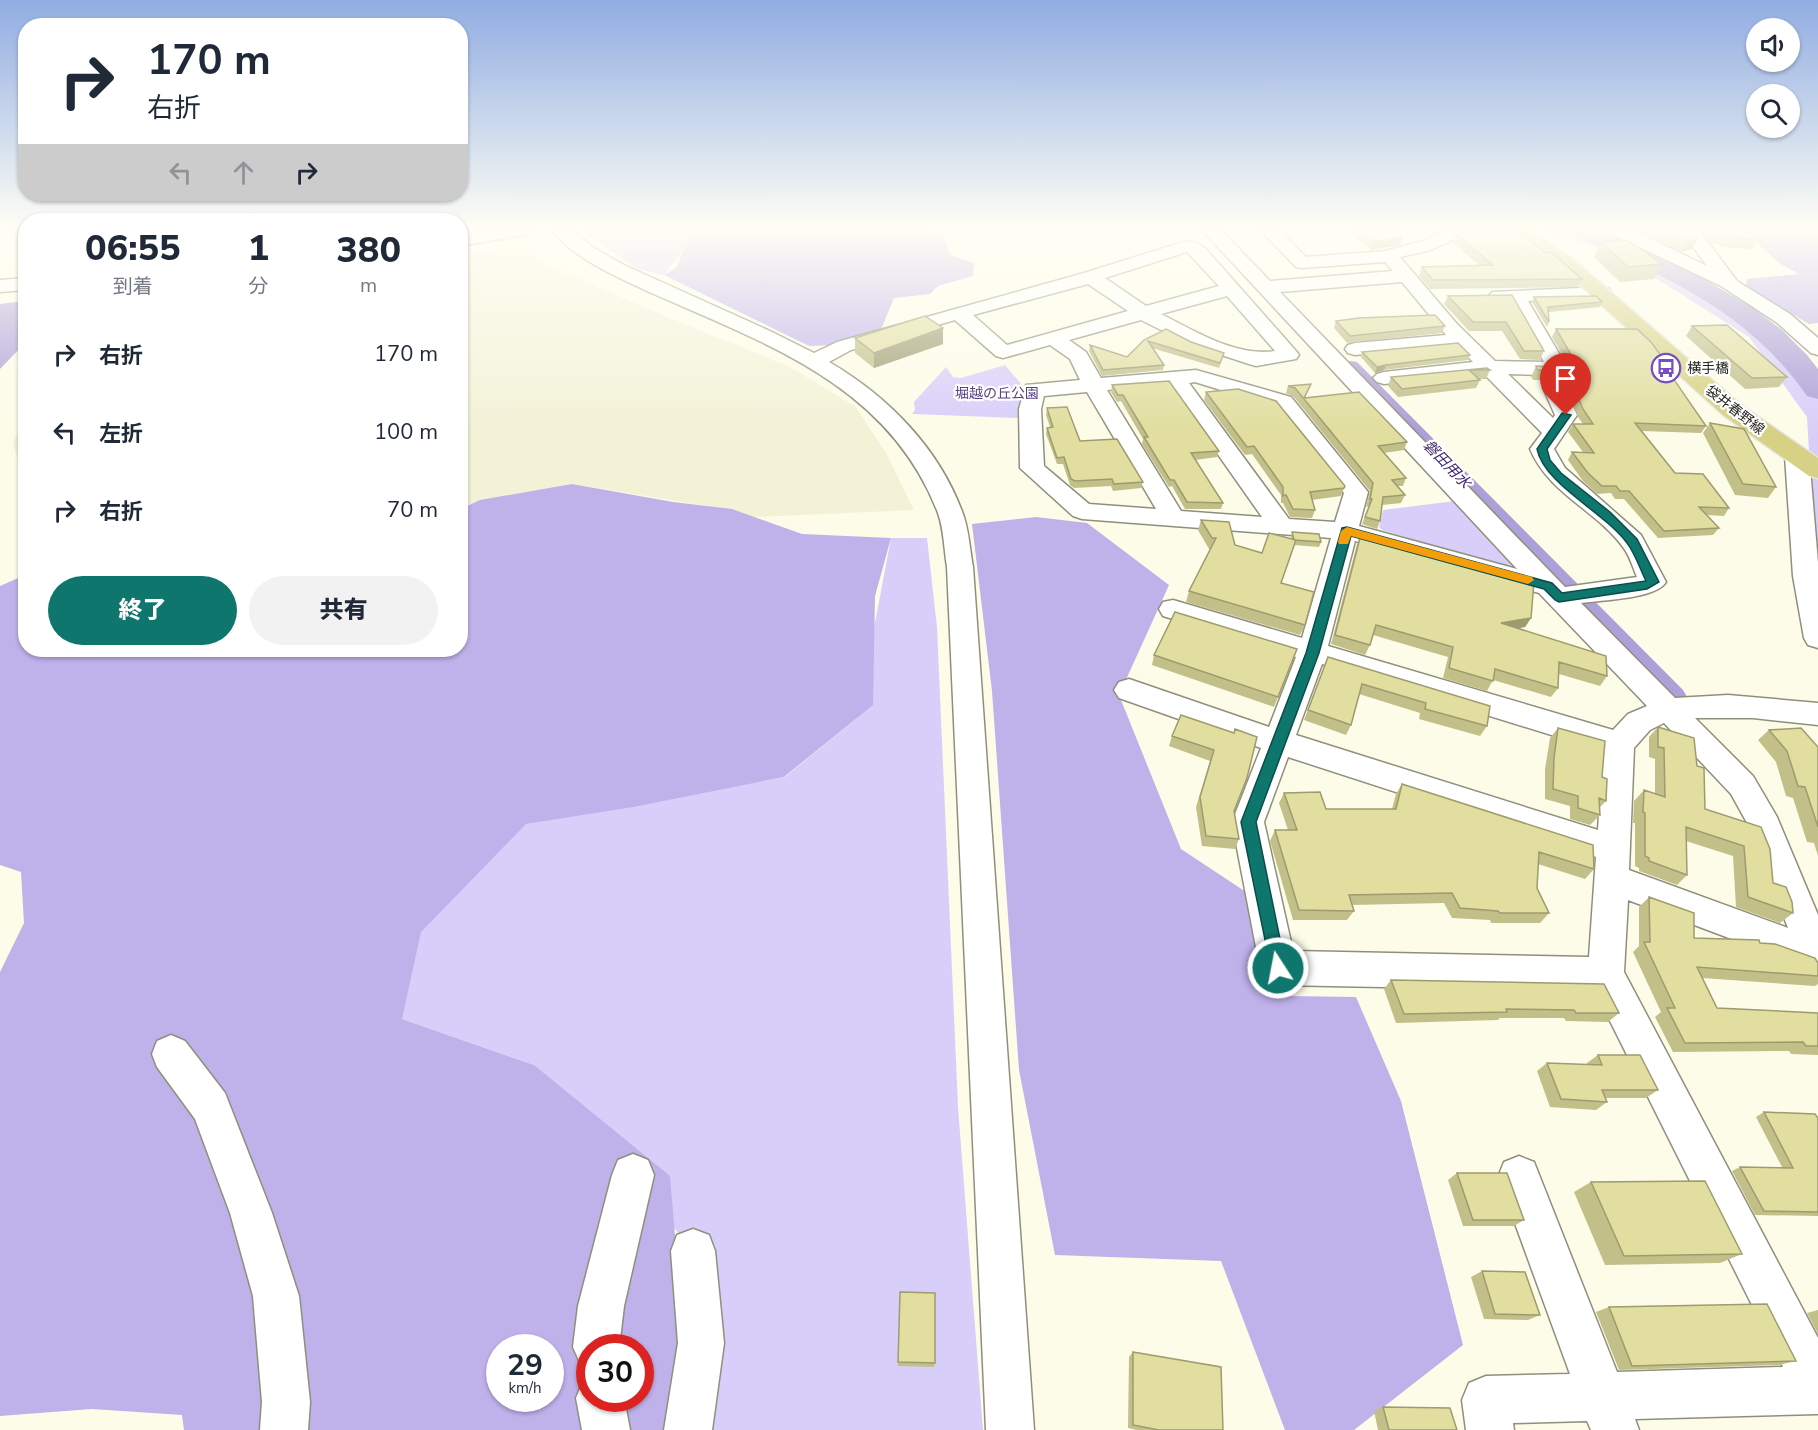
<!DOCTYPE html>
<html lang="ja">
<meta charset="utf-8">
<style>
:root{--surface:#fff;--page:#f2f2f3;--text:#1f2937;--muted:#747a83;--accent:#0f766e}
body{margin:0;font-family:"Nunito Sans","Noto Sans JP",sans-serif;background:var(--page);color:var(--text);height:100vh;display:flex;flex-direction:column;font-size:22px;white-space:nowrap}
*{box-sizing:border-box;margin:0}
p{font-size:20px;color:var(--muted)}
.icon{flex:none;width:33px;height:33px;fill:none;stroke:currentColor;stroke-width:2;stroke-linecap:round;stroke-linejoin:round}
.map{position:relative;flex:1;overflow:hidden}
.drawer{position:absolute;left:18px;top:213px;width:450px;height:444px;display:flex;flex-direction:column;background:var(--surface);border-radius:24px;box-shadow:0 2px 4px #0004}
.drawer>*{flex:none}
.banner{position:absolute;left:18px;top:18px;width:450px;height:183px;border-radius:24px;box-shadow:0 2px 4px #0004;background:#fff;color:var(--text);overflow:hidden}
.controls{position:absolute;left:1746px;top:18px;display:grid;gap:12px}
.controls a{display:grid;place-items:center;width:54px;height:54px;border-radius:50%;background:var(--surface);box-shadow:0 2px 4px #0004;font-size:30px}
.speed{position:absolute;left:486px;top:1334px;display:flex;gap:12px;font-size:30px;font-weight:700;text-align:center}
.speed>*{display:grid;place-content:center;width:78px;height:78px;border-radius:50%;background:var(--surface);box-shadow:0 2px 4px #0004;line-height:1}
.speed small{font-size:15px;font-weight:400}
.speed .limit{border:9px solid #d22;background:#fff;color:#111}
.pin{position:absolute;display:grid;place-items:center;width:51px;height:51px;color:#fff;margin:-62px -26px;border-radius:50% 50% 50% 0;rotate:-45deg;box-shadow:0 0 6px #0007}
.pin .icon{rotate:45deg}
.me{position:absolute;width:66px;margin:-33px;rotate:349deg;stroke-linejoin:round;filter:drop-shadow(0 0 4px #0008)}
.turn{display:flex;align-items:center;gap:21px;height:126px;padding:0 30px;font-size:27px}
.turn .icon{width:78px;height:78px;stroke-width:2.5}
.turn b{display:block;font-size:42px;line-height:51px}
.lanes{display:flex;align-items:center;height:57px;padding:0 30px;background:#0003;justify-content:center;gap:30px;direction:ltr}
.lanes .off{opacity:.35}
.eta{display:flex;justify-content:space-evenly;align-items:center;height:102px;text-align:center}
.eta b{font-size:36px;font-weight:800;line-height:42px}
.cta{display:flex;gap:12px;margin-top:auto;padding:12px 30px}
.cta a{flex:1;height:69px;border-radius:36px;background:var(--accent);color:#fff;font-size:24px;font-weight:800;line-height:69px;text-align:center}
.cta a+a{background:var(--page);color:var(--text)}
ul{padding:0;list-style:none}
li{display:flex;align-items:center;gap:18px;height:78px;padding:0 30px}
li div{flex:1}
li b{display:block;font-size:22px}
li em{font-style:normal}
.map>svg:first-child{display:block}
</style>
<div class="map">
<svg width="1818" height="1430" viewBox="0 0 1818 1430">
<rect width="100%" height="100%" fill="#fdfce8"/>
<path fill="#f3f2d7" d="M519 247 531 249 547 265 676 321 788 366 855 406 886 453 914 510 756 517 707 506 572 484 461 509V255Z
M25 416V481L13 443Z"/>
<path fill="#d8cefa" d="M581 230H706L698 232 664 275 637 269Z
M1538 230H1610L1709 283 1785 336 1818 373V606L1807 417 1749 337 1638 267 1593 246Z
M1005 365 1023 386 1021 418 912 414 915 410 914 402 946 367 953 377 961 378Z
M1455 501 1513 562 1509 569 1382 530 1379 527 1383 510Z
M891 538H927L937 627 958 1107 983 1430H687L693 1250 534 1065 402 1019 391 946 526 824 785 777 857 718Z"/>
<path fill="#bfb1ea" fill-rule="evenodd" d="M706 230H925L942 233 951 255 974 263 973 276 938 286 930 294 894 298 880 332 832 345 809 346 664 275 677 267C682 252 689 234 706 230Z
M1701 230H1818V323L1809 324 1746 286 1747 279 1799 274 1779 263 1756 242 1726 235H1699L1697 231Z
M572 484 673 502 732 509 802 534 891 538 875 596 873 705 784 777 633 807 526 824 421 932 402 1019 534 1065 670 1176 690 1417 681 1430H184L182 1415 92 1409 0 1416V972L24 923 21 872 0 865V586L25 575 26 650H460L461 509 480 500ZM500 1347H550V1398H500ZM590 1347H640V1398H590Z
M1036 517 1087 523 1169 585 1119 695 1181 849 1249 894 1288 996 1356 997 1401 1101 1463 1345 1354 1430H1285L1221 1261 1055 1255 1019 1070 992 691 972 524Z"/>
<path fill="#ad9fd8" d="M25 301V343L0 369V304Z"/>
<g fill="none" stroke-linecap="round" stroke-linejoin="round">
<path fill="#ad9fd8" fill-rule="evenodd" d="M1351 361 1357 362 1683 690 1687 697 1683 704 1674 706 1665 704 1345 370 1342 366 1345 362Z"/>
<path fill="#ad9fd8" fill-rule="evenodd" d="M1570 230H1603L1689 270 1753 308 1782 330 1807 355 1818 369V399L1807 396C1746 309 1667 278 1573 235Z"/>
<g stroke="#8f8f7d" stroke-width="3">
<path id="minor" d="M492 230H533L524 235 460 246V236Z
M552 230H572L594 248 624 265 770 331 814 353 837 342 1084 273 1183 242H1195L1205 248 1296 351 1299 355 1296 359 1256 366 1249 364 1191 345 1141 320 1069 340 1086 352 1101 378 1196 370 1291 397 1368 492 1359 526 1517 569 1202 230H1221L1270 281 1393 271 1385 262 1302 268 1296 267 1260 230H1279L1306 257 1385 251 1420 242 1447 230H1527L1525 235 1519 236 1455 239 1431 250 1400 257 1457 324 1495 361 1544 362 1510 301 1492 300 1489 296 1492 292 1602 287 1609 289 1611 293 1609 297 1602 299 1528 301 1567 367 1565 388 1577 415 1554 449 1565 468 1641 535 1666 582C1656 599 1601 600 1581 603L1675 698 1728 695 1818 703V725L1753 718H1695L1753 776 1777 817 1818 915V976L1805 971 1803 966 1628 900 1624 972 1818 1338V1414L1635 1419 1639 1430H1591L1587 1421 1513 1423 1514 1430H1466L1462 1400 1469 1383 1486 1376 1570 1374 1498 1177 1504 1162 1519 1156 1534 1162 1617 1372 1783 1367 1595 991 1278 985 1265 980 1260 968 1232 822 1261 748 1119 698 1114 690 1119 682 1129 679 1269 727 1296 657 1163 616 1159 609 1163 602 1173 600 1302 638 1331 538 1082 519 1073 516 1020 468 1019 409 1026 385 1080 380 1070 359 1050 345 1003 358 996 356 955 320 851 350 829 362C888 396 941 450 964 517 969 533 970 550 973 567L1034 1430H986L947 567C944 549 944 530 938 513 890 387 770 345 656 295 624 280 573 259 552 230ZM1187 252 1219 286 1146 306 1105 278ZM1402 282 1446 335 1355 343 1348 345 1345 349 1348 353 1355 355 1457 346 1473 362 1384 372 1377 374 1373 378 1377 382 1384 384 1484 374 1542 433 1530 449C1549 494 1596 510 1623 547 1630 556 1633 568 1637 577L1565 587 1280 292ZM1088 284 1128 311 1007 345 973 315ZM1227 296 1275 351C1236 357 1195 331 1161 314ZM1508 374 1545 375 1543 388 1555 415 1553 418ZM1195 382 1275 407 1344 493 1335 522 1289 519 1189 383ZM1169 385 1262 517 1181 511 1107 390ZM1087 392 1156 509 1089 504 1044 466 1041 409 1044 396ZM1355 541 1539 593 1647 706 1628 714 1613 730 1328 646ZM1322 664 1603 751 1598 830 1296 735ZM1664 723 1731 794 1746 821 1788 928 1629 870 1634 748 1650 730ZM1288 757 1596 857 1589 957 1293 951 1264 822Z
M1609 230H1632L1707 266 1681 230H1699L1737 281 1790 314 1818 338V355L1811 353 1776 322 1721 286 1612 234Z
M26 278V290L0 292V280Z
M1797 449 1805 451 1809 456 1818 563V648L1808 645 1804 638 1793 576 1785 456 1789 451Z
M171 1035 185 1041 225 1093 272 1213 299 1296 310 1402 308 1430H260L262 1402 253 1296 230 1213 195 1119 157 1067 152 1054 157 1041Z
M633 1154 648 1160 654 1175 624 1306 619 1347H590V1368L580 1363 573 1347 578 1306 612 1175 618 1160Z
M693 1229 709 1235 715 1251 724 1343 712 1430H664L678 1343 671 1251 677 1235Z
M590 1378V1398H624L630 1430H582L576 1398 583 1381Z"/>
</g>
<g stroke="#e5e5e4" stroke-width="3">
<path id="major" d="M1508 230H1530L1574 260 1741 405 1818 458V478L1809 476 1723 415 1560 268Z"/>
</g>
<use href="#minor" fill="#fff" fill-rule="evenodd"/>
<use href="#major" fill="#d6d185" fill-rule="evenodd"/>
</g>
<path fill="#c2bf89" d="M1347 230H1397L1403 237 1400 245 1370 250Z
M1635 230H1690L1697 240 1692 249 1682 252Z
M1701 230H1749L1758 239 1753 249 1721 247 1716 242 1712 244Z
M1456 234 1545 253 1582 279 1578 287 1430 289 1419 276 1422 267 1480 266 1453 243Z
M1601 242 1662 264 1654 279 1620 282 1594 257Z
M1512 295 1544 351 1540 360 1520 359 1502 331H1469L1444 304 1448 296Z
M1534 297 1602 302 1600 307 1549 312V322L1547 327 1532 302Z
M1336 321 1445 326 1442 333 1347 343 1334 328Z
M1692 326 1787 377 1779 387 1745 389 1686 336Z
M943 328V344L874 368 855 353V338Z
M1556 329 1672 371 1670 374 1706 426 1701 433 1642 431 1675 473 1729 508 1724 516 1707 515 1719 528 1713 535 1658 538 1624 499H1615L1611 493 1597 494 1583 481 1568 460 1572 452H1583L1568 432 1573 424H1583L1578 417 1567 388 1569 366 1552 337Z
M1144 340 1191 342 1224 353 1219 368 1152 348 1164 365 1163 370 1102 376 1089 351 1090 345 1127 357Z
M1362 352 1470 355 1468 360 1384 370 1375 373 1361 357Z
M1536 366 1547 370 1542 380H1533L1531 377Z
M1487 368 1490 370 1486 379H1479L1480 380 1476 388 1398 397 1388 386 1391 377Z
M1311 384 1305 398 1407 442 1404 450 1384 453 1406 478 1403 486H1398L1405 495 1401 503 1382 505 1380 521 1377 529 1362 524 1369 506 1366 507 1370 491 1293 396 1286 393 1288 386Z
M1112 385 1219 451 1217 457 1195 460 1223 503 1221 509H1185L1172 486 1169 487 1142 444 1143 439 1121 401 1117 402 1111 392Z
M1206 392 1345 486 1341 496 1312 500 1315 510 1312 518 1290 517 1283 503H1281V495L1252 454 1245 455 1204 400Z
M1047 408 1080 441 1143 482 1141 488 1113 491 1111 486 1074 488 1070 485 1063 464H1057L1046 434 1047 428 1050 427 1046 415Z
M1710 423 1776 487 1768 498 1735 495 1703 433Z
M1201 520 1235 545 1262 553 1291 539 1292 532 1321 542 1319 547 1294 545 1281 583 1305 625 1300 635 1186 602 1189 591 1210 549H1209L1198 530Z
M1361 534 1531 618 1525 627 1519 628 1607 676 1600 686 1559 674 1558 688 1551 697 1493 680 1487 691 1443 678 1448 657 1373 635 1370 645 1365 655 1331 644 1357 544Z
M1297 649 1274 707 1152 665 1154 655Z
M1328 657 1487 726 1480 736 1419 719 1420 713 1359 694 1351 725 1346 735 1304 720Z
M1658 727 1697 766 1705 809 1761 827 1773 883 1793 913 1780 923 1736 907 1733 856 1686 841 1687 875 1677 885 1639 871V868L1635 866V823H1633L1634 801 1644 790 1655 794V759L1649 757V737Z
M1558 728 1602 777 1606 801 1599 808 1600 815 1590 825 1570 819V806L1545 799V769L1550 738Z
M1769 730 1818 747V856L1814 843 1807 842 1793 798 1786 796 1776 762 1758 740Z
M1234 733V811L1239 839 1235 849 1202 846 1196 807 1210 761 1169 746 1172 736Z
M1402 784 1594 869 1585 879 1538 864 1537 888 1549 913 1540 923H1491L1490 920 1452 918 1444 903 1352 905 1354 911 1347 920H1293L1270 841 1275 830H1288L1279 803 1284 793 1326 809H1392L1396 794Z
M1649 897 1694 938 1760 943 1818 963V984L1815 986 1702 978 1717 1008 1818 1013V1055L1791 1054 1789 1051 1673 1052 1655 1017 1661 1012 1633 952 1639 946V907Z
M1391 980 1619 1013 1608 1022 1566 1021 1564 1018H1500L1498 1020 1396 1023 1384 989Z
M1598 1055 1658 1090 1646 1098H1605L1607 1102 1596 1110 1550 1107 1537 1071 1547 1063 1587 1065V1063Z
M1764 1112 1818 1118V1216L1755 1215 1732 1171 1740 1167H1782L1756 1117Z
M1457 1173 1524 1220 1514 1226H1463L1448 1180Z
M1591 1182 1742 1254 1720 1263 1605 1265 1574 1192Z
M1482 1271 1540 1315 1528 1320 1484 1319 1471 1277Z
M1609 1307 1796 1361 1779 1365 1619 1370 1596 1312Z
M1818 1310V1334L1807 1313Z
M1133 1352 1223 1430H1137L1128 1428 1129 1357Z
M898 1362 935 1363 934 1367 898 1366Z
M1383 1407 1457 1430H1378L1374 1411Z"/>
<path fill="#9e9b6f" d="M1721 233 1716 242 1712 244 1717 234Z
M1403 237 1400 245 1370 250 1373 242Z
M1697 240 1692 249 1682 252 1688 242Z
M943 328V344L874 368V353Z
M1386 365 1384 370 1375 373 1377 367Z
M1531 618 1525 627 1495 632 1501 623Z"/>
<path fill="#e1de9f" stroke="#9e9b6f" stroke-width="1.5" d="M1359 230H1397L1403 237 1373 242Z
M1519 230 1545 253 1551 252 1582 279 1433 280 1422 267 1493 265 1456 234 1459 233Z
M1660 230H1690L1697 240 1688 242Z
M1714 230H1749L1758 239 1726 238 1721 233 1717 234Z
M1627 240 1662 264 1628 267 1601 242Z
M1512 295 1544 351H1524L1506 322H1473L1448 296Z
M1596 296 1602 302 1548 307 1549 322 1534 297Z
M1435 315 1445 326 1350 336 1336 321 1359 318Z
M925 316 943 328 874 353 855 338Z
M1727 325 1787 377 1752 378 1692 326Z
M1166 329 1191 342 1224 353 1220 363 1148 341 1164 365 1103 370 1090 345 1127 357 1144 340Z
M1556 329H1637L1651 342 1672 371H1668L1706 426 1635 423 1675 473 1703 474 1729 508 1699 507 1719 528 1664 531 1629 491H1620L1616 486H1602L1588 473 1572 452 1594 453 1573 424H1593L1583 409 1571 380 1573 358Z
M1458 343 1470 355 1386 365 1377 367 1362 352Z
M1536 366 1548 367 1547 370H1538Z
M1487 368 1490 370H1469L1480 380 1402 389 1391 377Z
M1169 381 1219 451 1191 453 1223 503 1187 502 1174 480H1170L1144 437H1148L1123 395H1118L1112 385Z
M1311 384 1304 398 1359 392 1407 442 1378 446 1406 478 1392 480 1405 495 1383 497 1380 521 1365 517 1372 499H1370L1373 483 1295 388 1288 386Z
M1238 389 1276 401 1345 486 1344 488 1310 492 1315 510 1293 509 1286 495 1283 496V487L1254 446 1247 447 1206 392Z
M1067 407 1080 441 1117 439 1143 482 1114 484 1112 479 1075 481 1071 479 1064 457 1057 458 1047 428 1053 427 1047 408Z
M1710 423 1744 429 1776 487 1743 484Z
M1201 520 1229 522 1235 545 1262 553 1269 533 1296 540 1281 583 1314 592 1305 625 1189 591 1216 538H1212Z
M1292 532 1319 534 1321 542 1294 540Z
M1361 534 1534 582 1531 618 1501 623 1606 656 1607 676 1559 662 1558 688 1495 669 1493 681 1449 668 1453 647 1376 625 1370 645 1335 635Z
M1175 612 1297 649 1278 697 1154 655Z
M1328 657 1490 706 1487 726 1425 709 1426 703 1362 684 1351 725 1308 710Z
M1181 715 1234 733 1235 729 1257 737 1247 778 1234 811 1239 839 1206 836 1200 797 1214 750 1172 736Z
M1658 727 1694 738 1697 766 1704 768 1705 809 1761 827 1770 849 1773 883 1786 887 1792 902 1793 913 1748 897 1744 846 1686 827 1687 875 1649 861V858L1645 856V813L1643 812 1644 790 1665 797 1664 748 1658 747Z
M1558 728 1605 741 1602 777 1607 779 1606 801 1599 798 1600 815 1578 808V796L1553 789 1554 758Z
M1801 728 1818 747V827L1805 787 1798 786 1787 751 1769 730Z
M1402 784 1593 845 1594 869 1539 852 1537 888 1549 913H1500L1498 911 1460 908 1452 893 1349 895 1354 911 1299 910 1275 830H1297L1284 793 1320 792 1326 809H1396Z
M1649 897 1694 913V938L1759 940 1760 943 1775 944 1815 958 1818 963V976L1697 967 1717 1008 1818 1013V1046H1806L1803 1042 1685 1043 1667 1008H1675L1644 942H1650Z
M1391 980 1604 984 1619 1013H1576L1574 1010 1506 1009 1507 1012 1404 1014Z
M1598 1055H1640L1658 1090H1602L1607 1102 1561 1099 1547 1063 1602 1065Z
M1764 1112 1815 1114 1818 1118V1212L1764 1211 1740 1167 1793 1168Z
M1457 1173H1507L1524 1220H1473Z
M1705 1181 1742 1254 1624 1256 1591 1182Z
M1482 1271 1525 1272 1540 1315 1495 1314Z
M900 1292 935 1293V1363L898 1362Z
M1767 1304 1796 1361 1632 1366 1609 1307Z
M1133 1352 1221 1367 1223 1430H1159L1133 1425Z
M1383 1407 1450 1408 1457 1430H1389Z"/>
<linearGradient id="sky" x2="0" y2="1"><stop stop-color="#90ace2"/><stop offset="0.53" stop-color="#fefef5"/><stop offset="1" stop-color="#fefef5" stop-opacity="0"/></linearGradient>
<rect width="1818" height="430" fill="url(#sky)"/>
<path fill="#0f766e" stroke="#0a4d48" stroke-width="1.5" d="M1562 413 1571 415 1547 449 1550 460 1561 473 1610 512 1637 539 1659 582 1647 589 1559 602 1555 600 1544 589 1351 536 1319 653 1256 822 1286 968 1284 974 1278 976 1272 974 1241 822 1306 653 1342 528 1347 527 1552 583 1562 593 1646 581C1640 569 1635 553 1627 543 1604 512 1544 484 1537 449Z"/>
<path fill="#f59e0b" d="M1347 527 1532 577 1534 580 1528 584 1351 536 1348 544H1339L1338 542 1341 531Z"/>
<defs>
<g id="bus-ring" transform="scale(1.5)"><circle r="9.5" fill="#fff" stroke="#774cc4" stroke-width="1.5"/><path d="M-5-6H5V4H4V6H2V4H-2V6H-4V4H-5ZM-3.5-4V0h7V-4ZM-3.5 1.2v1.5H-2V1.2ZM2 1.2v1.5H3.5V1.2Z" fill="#774cc4"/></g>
</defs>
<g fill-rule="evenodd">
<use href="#bus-ring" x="1666" y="368"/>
</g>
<g text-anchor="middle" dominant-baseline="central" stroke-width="4.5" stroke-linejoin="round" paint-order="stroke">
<g font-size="14" fill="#25241d" stroke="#fff" text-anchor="start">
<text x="1687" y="368">横手橋</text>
</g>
<g font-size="14" fill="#574186" stroke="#fff">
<text x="997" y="393">堀越の丘公園</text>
</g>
<g font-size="14" fill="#25241d" stroke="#fff">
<text transform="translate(1735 410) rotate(38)">袋井春野線</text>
</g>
<g font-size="15" font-style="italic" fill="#432c6f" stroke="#fff">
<text transform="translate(1447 464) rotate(46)">磐田用水</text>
</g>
</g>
</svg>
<div class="controls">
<a><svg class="icon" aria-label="sound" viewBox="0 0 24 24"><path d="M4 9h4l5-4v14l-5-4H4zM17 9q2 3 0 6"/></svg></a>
<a><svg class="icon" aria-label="search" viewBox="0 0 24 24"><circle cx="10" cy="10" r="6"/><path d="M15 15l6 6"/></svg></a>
</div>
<div class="speed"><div>29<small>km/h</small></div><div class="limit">30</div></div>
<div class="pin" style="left:1566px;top:415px;background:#d93025"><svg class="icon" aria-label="arrive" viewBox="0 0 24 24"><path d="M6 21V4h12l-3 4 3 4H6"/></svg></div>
<svg class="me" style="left:1278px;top:968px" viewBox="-20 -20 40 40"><circle r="17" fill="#0f766e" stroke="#fff" stroke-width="3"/><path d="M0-11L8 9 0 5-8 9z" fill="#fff"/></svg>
<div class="banner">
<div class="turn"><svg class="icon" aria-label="right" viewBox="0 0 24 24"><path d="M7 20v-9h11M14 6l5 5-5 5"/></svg><div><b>170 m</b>右折</div></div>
<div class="lanes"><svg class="icon off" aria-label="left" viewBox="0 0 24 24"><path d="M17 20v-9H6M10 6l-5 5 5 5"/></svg><svg class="icon off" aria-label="ahead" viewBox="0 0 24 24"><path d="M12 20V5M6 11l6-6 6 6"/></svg><svg class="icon" aria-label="right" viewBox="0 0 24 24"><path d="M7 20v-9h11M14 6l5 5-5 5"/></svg></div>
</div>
<section class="drawer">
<div class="eta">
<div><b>06:55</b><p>到着</p></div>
<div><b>1</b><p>分</p></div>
<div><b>380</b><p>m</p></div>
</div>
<ul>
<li><svg class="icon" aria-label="right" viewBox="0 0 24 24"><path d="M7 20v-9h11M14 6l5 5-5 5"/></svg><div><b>右折</b></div><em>170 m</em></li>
<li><svg class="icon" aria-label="left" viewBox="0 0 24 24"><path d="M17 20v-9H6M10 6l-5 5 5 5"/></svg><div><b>左折</b></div><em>100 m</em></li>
<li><svg class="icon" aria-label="right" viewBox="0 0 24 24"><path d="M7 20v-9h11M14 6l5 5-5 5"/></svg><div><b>右折</b></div><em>70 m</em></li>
</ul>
<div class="cta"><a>終了</a><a>共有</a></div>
</section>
</div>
